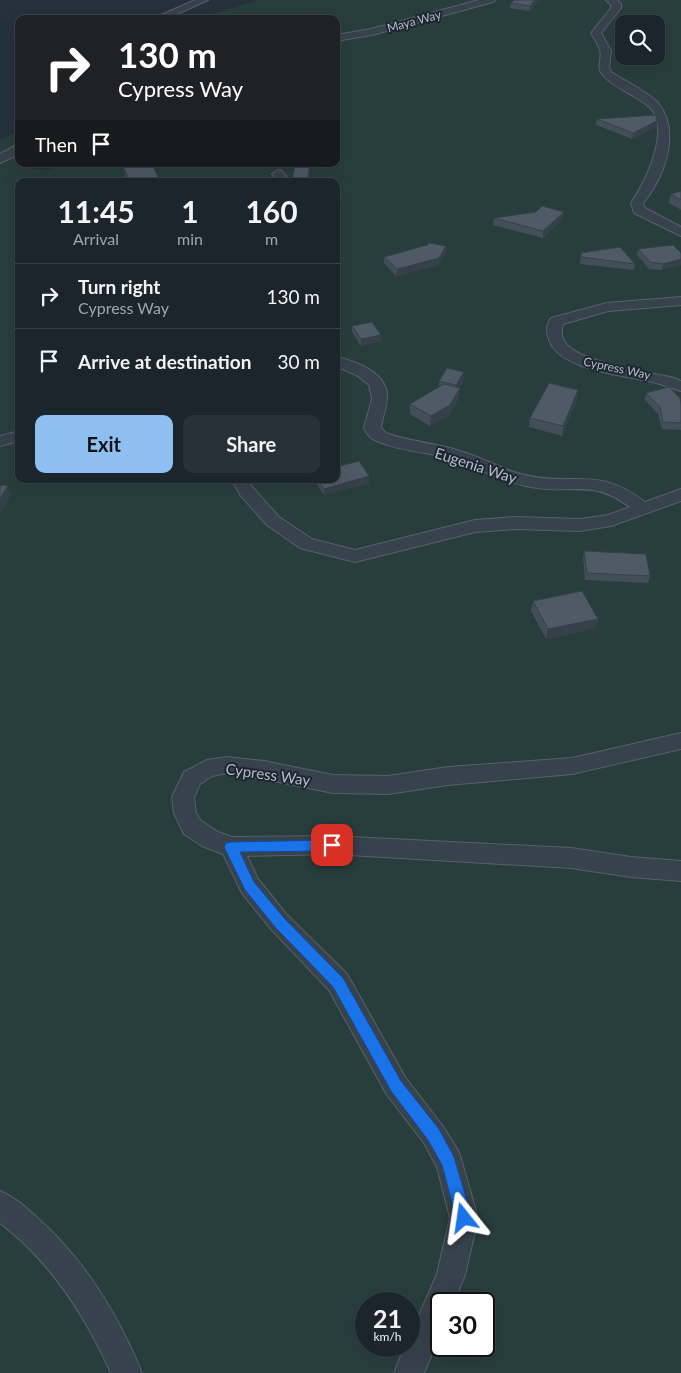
<!DOCTYPE html>
<style>
:root{--surface:#1c252c;--page:#293138;--text:#f1f3f6;--muted:#a0a5a9;--line:#3a4248;--accent:#8fbff1}
body{margin:0;font-family:Lato,sans-serif;background:var(--page);color:var(--text);height:100vh;display:flex;flex-direction:column;font-size:19px;white-space:nowrap}
*{box-sizing:border-box;margin:0}
p{font-size:16px;color:var(--muted)}
.icon{flex:none;width:28px;height:28px;fill:none;stroke:currentColor;stroke-width:2;stroke-linecap:round;stroke-linejoin:round}
.map{position:relative;flex:1;overflow:hidden}
.details{position:absolute;left:15px;top:178px;width:325px;height:305px;display:flex;flex-direction:column;background:var(--surface);border-radius:10px;box-shadow:0 5px 20px #0002,0 0 0 1px var(--line)}
.details>*{flex:none}
.banner{position:absolute;left:15px;top:15px;width:325px;height:152px;border-radius:10px;box-shadow:0 5px 20px #0002,0 0 0 1px var(--line);background:#202124;color:#fff;overflow:hidden}
.tools{position:absolute;left:615px;top:15px;display:grid;gap:10px}
.tools a{display:grid;place-items:center;width:50px;height:50px;border-radius:10px;background:var(--surface);box-shadow:0 5px 20px #0002,0 0 0 1px var(--line);font-size:25px}
.speed{position:absolute;left:355px;top:1292px;display:flex;gap:10px;font-size:25px;font-weight:700;text-align:center}
.speed>*{display:grid;place-content:center;width:65px;height:65px;border-radius:50%;background:var(--surface);box-shadow:0 5px 20px #0002,0 0 0 1px var(--line);line-height:1}
.speed small{font-size:12px;font-weight:400}
.speed .limit{border:2px solid #111;border-radius:8px;background:#fff;color:#111}
.pin{position:absolute;display:grid;place-items:center;width:42px;height:42px;color:#fff;margin:-21px;border-radius:10px;box-shadow:0 2px 8px #0006}
.me{position:absolute;width:55px;margin:-28px;rotate:345deg;stroke-linejoin:round;filter:drop-shadow(0 0 4px #0008)}
.turn{display:flex;align-items:center;gap:18px;height:105px;padding:0 20px;font-size:22px}
.turn .icon{width:65px;height:65px;stroke-width:2.5}
.turn b{display:block;font-size:35px;line-height:42px}
.then{display:flex;align-items:center;height:48px;padding:0 20px;background:#0003;gap:10px;font-size:19px}
.eta{display:flex;justify-content:space-evenly;align-items:center;height:85px;text-align:center}
.eta b{font-size:30px;font-weight:700;line-height:35px}
.cta{display:flex;gap:10px;margin-top:auto;padding:10px 20px}
.cta a{flex:1;height:58px;border-radius:10px;background:var(--accent);color:#111;font-size:20px;font-weight:700;line-height:58px;text-align:center}
.cta a+a{background:var(--page);color:var(--text)}
ul{padding:0;list-style:none}
li{display:flex;align-items:center;gap:15px;height:65px;padding:0 20px;border-top:1px solid var(--line)}
li div{flex:1}
li b{display:block;font-size:19px}
li em{font-style:normal}
.map>svg:first-child{display:block}
</style>
<div class="map">
<svg width="681" height="1373" viewBox="0 0 681 1373">
<rect width="100%" height="100%" fill="#25313b"/>
<path fill="#283e3d" fill-rule="evenodd" d="M259 0H681V1373H0V140L19 131V164H33L32 168 45 170 69 164H336V19H194ZM624 24H656V56H624ZM19 181H336V479H19ZM366 1304H409V1346H366ZM441 1304H484V1346H441Z"/>
<g fill="none" stroke-linecap="round" stroke-linejoin="round">
<g stroke="#576069" stroke-width="2">
<path id="street" d="M195 0H208L166 19H152Z
M479 0H495L493 2 372 35 336 41V35L371 29Z
M606 0H617L621 4V8L601 33 611 51 609 68 611 72C622 79 653 95 659 104 681 133 664 178 643 203L645 208 681 227V236L634 213 631 203C645 183 674 125 647 105 635 95 612 87 603 75 595 67 603 59 600 50 598 44 594 38 591 33L611 8V5Z
M15 146H19V154L0 163V154Z
M278 170 282 171 290 181H278L272 174Z
M681 297V305L608 311 563 324C561 330 561 336 565 342 576 362 650 372 674 378L681 381V391C671 388 662 384 652 382 624 375 559 370 549 340 546 332 546 325 551 318L607 303Z
M336 357C356 361 388 373 387 397 387 408 382 417 381 428L386 433C410 442 436 443 460 451 482 457 502 470 525 475 574 487 597 465 645 502L681 489V501L611 526 580 531 515 529 475 532 355 562 300 548 267 525 241 496 231 479H247L253 488 279 517 312 539 355 550 475 520 515 517 580 519 608 515 630 507C591 478 572 495 531 487 501 482 476 466 448 458 424 451 399 451 377 441 370 439 367 434 364 428L372 399 369 385 358 376 336 366Z
M19 431V441L0 446V436Z
M681 733V749L572 774 448 785 388 794 333 793 264 779 227 773 212 776 200 784 194 797 196 813 200 820 218 832 232 837 332 836 571 848 631 857 681 861V881L631 877 571 868 332 854 247 856 258 879 287 915 347 974 405 1077 442 1125 459 1152 478 1218 465 1275 453 1304H441V1333L424 1373H394L405 1346H409V1338L437 1274 450 1218 437 1167 424 1143 387 1095 329 990 271 929 242 893 223 854 202 846 184 834 174 813 172 797 184 772 207 760 227 757 264 761 333 775 388 776 448 767 572 758Z
M0 1191C17 1198 30 1211 43 1223 88 1265 119 1317 142 1373H111C85 1315 51 1262 0 1223Z"/>
</g>
<use href="#street" fill="#38424c" fill-rule="evenodd"/>
</g>
<path fill="#434e59" d="M514 0H540L529 11 510 8 511 3Z
M597 119 656 127 632 139 596 125Z
M123 166 159 179V181H127L125 175Z
M681 191V210L669 203 671 194Z
M494 218H563L543 238 493 225Z
M673 245 662 270 649 269 637 255 638 249Z
M446 246V253L438 265 396 276 384 263V257Z
M581 253 635 264 634 270 580 264Z
M352 326 381 341 361 346 352 332Z
M439 381 463 382 459 388V398L449 415 430 426 410 414V404L439 388Z
M646 393 681 404V430L662 429 658 414 645 400Z
M577 400 562 436 529 427 530 418Z
M369 476V483L324 495 314 480V479H336Z
M584 551 650 576 648 583 585 580 583 558Z
M533 601 596 628 546 639 531 611Z"/>
<path fill="#374048" d="M535 0H540L529 11 530 6Z
M657 121 656 127 632 139 633 133Z
M310 165V171L308 181H307Z
M159 179V181H141Z
M564 212 563 218 543 238V231Z
M446 246V253L438 265 396 276 397 269Z
M681 259V265L662 270 663 264Z
M381 335V341L361 346V339Z
M464 372 463 382 455 395 456 385Z
M460 388 459 398 449 415 430 426 431 416Z
M578 390 577 400 562 436 563 426Z
M369 476V483L324 495V489Z
M8 486 11 496 0 513V498Z
M598 619 596 628 546 639 548 629Z"/>
<path fill="#4e5b67" stroke="#374048" d="M514 0H535L530 6 511 3Z
M656 115 657 121 633 133 597 119Z
M140 164H152L159 179 141 181H130L123 166Z
M295 165H310L307 181H292Z
M681 191V200L671 194Z
M542 206 564 212 543 231 494 218 536 212Z
M429 243 446 246 439 258 397 269 384 257 427 245Z
M673 245 681 253V259L663 264 650 262 638 249Z
M620 247 635 264 581 257V253Z
M372 322 381 335 361 339 352 326Z
M447 368 464 372 456 385 439 381Z
M549 383 578 390 563 426 530 418Z
M444 384 460 388 450 405 431 416 410 404Z
M669 387 680 398 681 404V423L663 422 660 407 646 393Z
M359 461 369 476 324 489 317 479H336V467Z
M0 485 8 486 0 498Z
M584 551 646 554 650 576 587 573Z
M582 591 598 619 548 629 533 601Z"/>
<path fill="#1a73e8" stroke="#114b97" d="M332 840 337 841 339 845 337 849 332 851 240 852 254 882 284 918 343 978 401 1081 439 1129 454 1157 472 1218 469 1223 464 1226 458 1223 456 1218 442 1165 428 1140 391 1091 333 987 275 927 245 890 224 847 226 843 231 842Z"/>
<g text-anchor="middle" dominant-baseline="central" stroke-width="4" stroke-linejoin="round" paint-order="stroke">
<g font-size="12" fill="#b4bdc7" stroke="#1e2730">
<text transform="translate(414 21) rotate(-15)">Maya Way</text>
<text transform="translate(617 368) rotate(12)">Cypress Way</text>
</g>
<g font-size="15" fill="#b4bdc7" stroke="#1e2730">
<text transform="translate(476 465) rotate(18)">Eugenia Way</text>
<text transform="translate(268 774) rotate(8)">Cypress Way</text>
</g>
</g>
</svg>
<div class="tools">
<a><svg class="icon" aria-label="search" viewBox="0 0 24 24"><circle cx="10" cy="10" r="6"/><path d="M15 15l6 6"/></svg></a>
</div>
<div class="speed"><div>21<small>km/h</small></div><div class="limit">30</div></div>
<div class="pin" style="left:332px;top:845px;background:#d93025"><svg class="icon" aria-label="arrive" viewBox="0 0 24 24"><path d="M6 21V4h12l-3 4 3 4H6"/></svg></div>
<svg class="me" style="left:464px;top:1218px" viewBox="-20 -20 40 40"><path d="M0-17L14 15 0 8-14 15z" fill="#1a73e8" stroke="#fff" stroke-width="4"/></svg>
<div class="banner">
<div class="turn"><svg class="icon" aria-label="right" viewBox="0 0 24 24"><path d="M7 20v-9h11M14 6l5 5-5 5"/></svg><div><b>130 m</b>Cypress Way</div></div>
<div class="then">Then<svg class="icon" aria-label="arrive" viewBox="0 0 24 24"><path d="M6 21V4h12l-3 4 3 4H6"/></svg></div>
</div>
<section class="details">
<div class="eta">
<div><b>11:45</b><p>Arrival</p></div>
<div><b>1</b><p>min</p></div>
<div><b>160</b><p>m</p></div>
</div>
<ul>
<li><svg class="icon" aria-label="right" viewBox="0 0 24 24"><path d="M7 20v-9h11M14 6l5 5-5 5"/></svg><div><b>Turn right</b><p>Cypress Way</p></div><em>130 m</em></li>
<li><svg class="icon" aria-label="arrive" viewBox="0 0 24 24"><path d="M6 21V4h12l-3 4 3 4H6"/></svg><div><b>Arrive at destination</b></div><em>30 m</em></li>
</ul>
<div class="cta"><a>Exit</a><a>Share</a></div>
</section>
</div>
